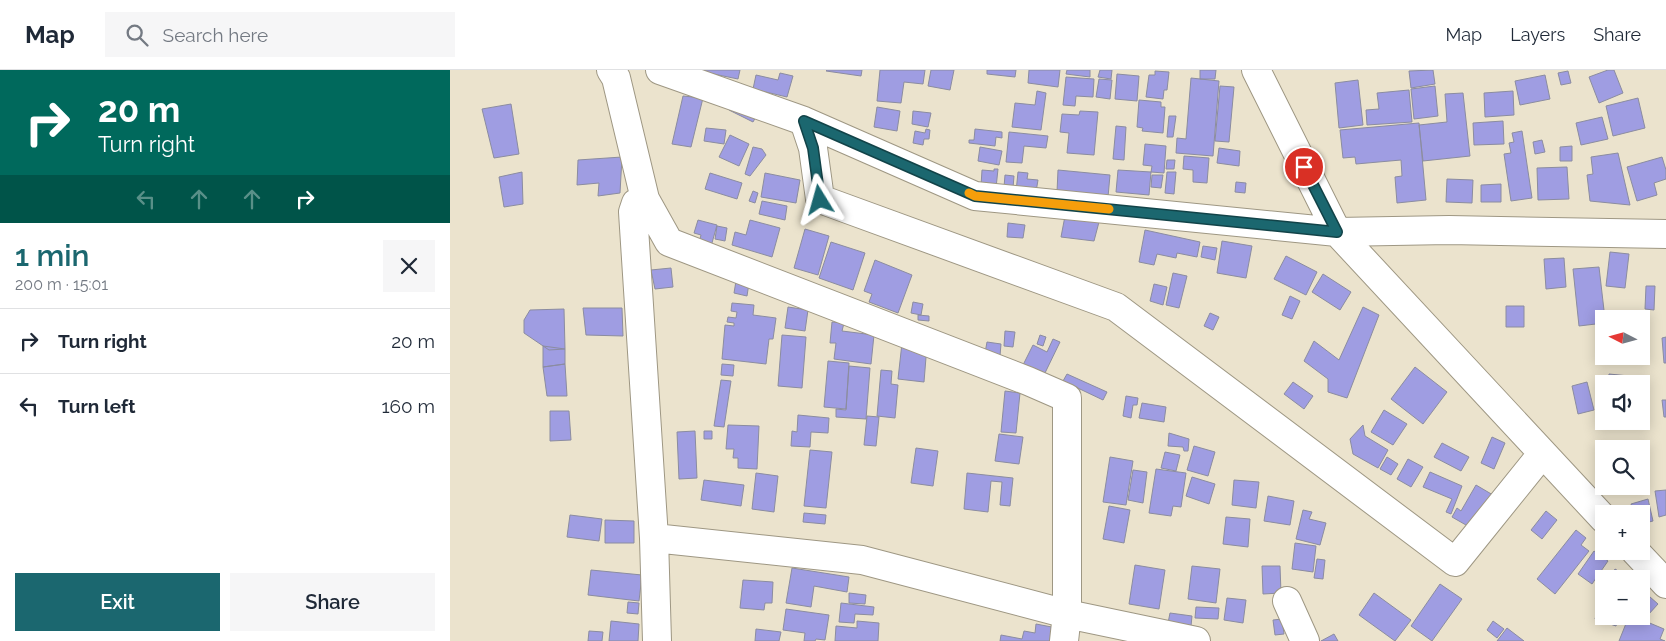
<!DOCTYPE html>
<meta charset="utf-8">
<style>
:root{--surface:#fff;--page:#f6f6f7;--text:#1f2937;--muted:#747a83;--line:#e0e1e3;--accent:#1b676f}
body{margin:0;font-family:Raleway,sans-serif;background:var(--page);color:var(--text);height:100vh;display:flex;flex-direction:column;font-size:19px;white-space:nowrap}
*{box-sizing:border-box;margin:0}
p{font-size:16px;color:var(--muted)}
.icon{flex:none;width:28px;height:28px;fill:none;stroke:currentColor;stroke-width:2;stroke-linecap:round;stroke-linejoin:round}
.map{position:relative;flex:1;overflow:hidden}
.drawer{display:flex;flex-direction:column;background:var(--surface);width:450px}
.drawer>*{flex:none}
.hud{background:#00695c;color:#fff;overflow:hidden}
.needle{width:32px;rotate:276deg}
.tools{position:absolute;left:1145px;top:240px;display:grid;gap:10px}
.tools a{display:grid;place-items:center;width:55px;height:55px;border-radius:0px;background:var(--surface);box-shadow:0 2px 12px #0003;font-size:25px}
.pin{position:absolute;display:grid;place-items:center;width:42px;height:42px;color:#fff;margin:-21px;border:2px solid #fff;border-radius:50%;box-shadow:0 1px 5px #0007}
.me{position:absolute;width:55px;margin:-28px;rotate:352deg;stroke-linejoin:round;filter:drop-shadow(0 0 4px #0008)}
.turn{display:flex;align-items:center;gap:18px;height:105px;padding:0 15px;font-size:22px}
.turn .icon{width:65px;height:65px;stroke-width:2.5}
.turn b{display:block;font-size:35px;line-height:42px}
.lanes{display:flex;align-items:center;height:48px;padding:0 15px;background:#0003;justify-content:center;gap:25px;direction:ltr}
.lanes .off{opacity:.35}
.round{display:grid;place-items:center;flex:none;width:52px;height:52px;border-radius:0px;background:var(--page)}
.overview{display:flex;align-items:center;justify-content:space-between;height:85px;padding:0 15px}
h1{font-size:30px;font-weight:600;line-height:38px;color:var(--accent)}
.button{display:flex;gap:10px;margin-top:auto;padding:10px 15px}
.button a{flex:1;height:58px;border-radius:0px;background:var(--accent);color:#fff;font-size:20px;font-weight:600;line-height:58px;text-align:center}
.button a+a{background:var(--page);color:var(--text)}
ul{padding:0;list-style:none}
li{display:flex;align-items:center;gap:15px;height:65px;padding:0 15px;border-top:1px solid var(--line)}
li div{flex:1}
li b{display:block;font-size:19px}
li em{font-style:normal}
header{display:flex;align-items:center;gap:30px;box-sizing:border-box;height:70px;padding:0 25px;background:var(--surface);border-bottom:1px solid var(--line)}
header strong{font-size:24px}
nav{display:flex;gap:28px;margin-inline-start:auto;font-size:18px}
.search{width:350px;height:45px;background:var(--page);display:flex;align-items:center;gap:12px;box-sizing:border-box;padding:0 18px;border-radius:0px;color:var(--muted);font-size:19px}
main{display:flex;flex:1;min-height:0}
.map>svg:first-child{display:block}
</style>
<header>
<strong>Map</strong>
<div class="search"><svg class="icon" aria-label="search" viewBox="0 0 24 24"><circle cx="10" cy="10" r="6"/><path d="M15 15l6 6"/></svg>Search here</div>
<nav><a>Map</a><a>Layers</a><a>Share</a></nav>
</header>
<main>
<section class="drawer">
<div class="hud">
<div class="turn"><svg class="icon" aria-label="right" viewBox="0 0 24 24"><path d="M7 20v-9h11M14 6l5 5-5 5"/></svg><div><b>20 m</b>Turn right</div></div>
<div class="lanes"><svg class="icon off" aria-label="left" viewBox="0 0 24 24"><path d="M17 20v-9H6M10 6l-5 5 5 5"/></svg><svg class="icon off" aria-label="ahead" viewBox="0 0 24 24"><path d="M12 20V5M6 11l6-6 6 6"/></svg><svg class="icon off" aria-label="ahead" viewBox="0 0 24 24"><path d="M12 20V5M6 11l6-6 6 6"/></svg><svg class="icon" aria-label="right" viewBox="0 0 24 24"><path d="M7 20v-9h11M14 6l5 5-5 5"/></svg></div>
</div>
<div class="overview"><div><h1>1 min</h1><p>200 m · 15:01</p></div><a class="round"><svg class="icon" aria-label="close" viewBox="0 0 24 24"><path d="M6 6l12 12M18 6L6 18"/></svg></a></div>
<ul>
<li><svg class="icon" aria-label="right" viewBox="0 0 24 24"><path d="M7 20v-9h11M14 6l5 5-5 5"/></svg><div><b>Turn right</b></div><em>20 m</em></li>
<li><svg class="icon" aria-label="left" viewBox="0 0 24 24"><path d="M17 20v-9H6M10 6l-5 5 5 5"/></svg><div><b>Turn left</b></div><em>160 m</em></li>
</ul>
<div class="button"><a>Exit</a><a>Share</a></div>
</section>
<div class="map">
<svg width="1216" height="571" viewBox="0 0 1216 571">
<rect width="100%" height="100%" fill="#ebe3cd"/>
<path fill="#9f9de2" stroke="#8b8ca0" d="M244 0H290L288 9Z
M377 0H412L411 6 376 1Z
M430 0H475L473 14 454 12 451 33 427 31Z
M481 0H504L500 20 478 16Z
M537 0H566L565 7 537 4Z
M579 0H610L608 17 578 13Z
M617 0H640V7L616 4Z
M650 0H662L661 9 648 7Z
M750 0H766L765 9H750Z
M983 0 985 14 961 18 959 1Z
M1158 0H1164L1173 23 1149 33 1139 7Z
M705 1 719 2 717 20H714L713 29 696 27 699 5H705Z
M1118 1 1121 13 1111 15 1108 3Z
M330 3 343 6 337 27 303 19 306 5 328 10Z
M667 4 689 6 687 31 665 29Z
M1095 5 1100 29 1070 35 1065 11Z
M616 7 644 9 643 27 626 26 625 36 613 35Z
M741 8 769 11 763 86 726 83 727 68 736 69Z
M649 9 662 10 660 29 646 27Z
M908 10 913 55 889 58 885 13Z
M770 16 784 17 779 72 765 71Z
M985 16 988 46 964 49 961 19Z
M959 20 962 52 917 55 916 40 929 39 927 23Z
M587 21 596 23 591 60 562 57 565 33 585 35Z
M1063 21 1064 45 1035 47 1034 23Z
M1013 23 1020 86 973 91 969 55 997 52 995 24Z
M233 26 253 28 241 77 222 74Z
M1188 28 1195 58 1163 66 1156 36Z
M284 30 308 43 303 52 279 40Z
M689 30 711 32V37H715L713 63 692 61 693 58 687 57Z
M61 34 69 84 44 88 32 39Z
M427 37 450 41 447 61 424 57Z
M463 41 481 43 478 57 462 54Z
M630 41 648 42 644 85 617 83 619 63 610 62 612 44 629 45Z
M719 46H726L723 67H717Z
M1152 47 1158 69 1131 75 1126 53Z
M1053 51 1054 74 1024 75 1023 53Z
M969 53 976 130 947 133 945 107 952 106 951 90 906 94 905 87 893 88 890 60Z
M666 56 676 57 674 90 663 89Z
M256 58 276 60 274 74 254 71Z
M476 59 480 60 479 69H474L473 75 463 73 465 61 475 63Z
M525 59 552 62V68L546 67 545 76 519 73V70H524Z
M1072 61 1082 128 1061 131 1054 84 1061 83 1059 73 1064 72 1062 63Z
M559 62 598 66 596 78 574 76 572 93 556 92Z
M280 65 299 74 289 96 269 87Z
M1092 70 1095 82 1085 84 1083 72Z
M695 74 716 76 714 103 701 102 702 96 693 95Z
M1122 76V91H1110V77Z
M303 77 312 79 316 85 300 106 295 104Z
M530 77 552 81 549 95 528 91Z
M769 78 790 81 789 96 767 93Z
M1168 83 1180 135 1140 131 1137 105 1143 104 1141 87Z
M734 86 759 88 757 113 743 112V100L733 99Z
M172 87 170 123 148 126 149 113 127 115 128 90Z
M1212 87 1216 100V109L1204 113 1207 125 1187 131 1177 97Z
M717 90H725L724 99H716Z
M1117 97 1119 129 1088 130 1087 98Z
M544 99H548L546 118 531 116 532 100 544 101Z
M608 100 660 105 658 127 607 122Z
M668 100 701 102 699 125 666 122Z
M72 102 73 134 54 137 49 107Z
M568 102 578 103 577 109 588 110 586 122H566Z
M717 102H726L724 124 715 123Z
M260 103 292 113 287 129 255 119Z
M315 103 350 110 346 133 311 127Z
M555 105 564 106 563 118 554 117Z
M702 105H713L711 118 701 117Z
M997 109 1023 110 1022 133 996 132Z
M786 112 796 113 795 123 785 122Z
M1051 114V132H1031V115Z
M303 121 308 123 305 133 299 131Z
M312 131 337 136 335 150 309 144Z
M615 146 649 152 644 171 611 167Z
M248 150 267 155 260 180 248 177 251 165 244 163Z
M300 150 330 158 322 187 282 175 285 162 296 165Z
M558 153 575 155 573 168 557 167Z
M267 156 277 158 275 171 265 169Z
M355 159 379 166 368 205 344 198Z
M695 160 750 172 747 187 727 183 726 188 707 184 704 195 689 192Z
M772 171 802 176 796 208 767 203Z
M381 172 415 183 403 220 369 208Z
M753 176 767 178 765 190 751 187Z
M1160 182 1179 184 1175 218 1156 216Z
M836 186 867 202 856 225 824 209Z
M1114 188 1116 217 1096 219 1094 189Z
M425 190 462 205 448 243 419 232 422 224 414 221Z
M1149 197 1155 249 1154 253 1129 256 1123 199Z
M221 198 223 217 205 219 201 200Z
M723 203 737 206 729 238 716 235Z
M873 204 901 222 890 240 862 222Z
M286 211 299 213 297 226 284 223Z
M704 214 717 217 713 235 700 231Z
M1196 216H1205L1204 240 1195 239Z
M840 226 850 231 842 249 832 245Z
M463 232 473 234 471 245 461 243Z
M282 233 304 235 303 245 326 248 323 269H319L316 294 272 289 275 255 284 256V253L277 252 278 247 286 248 287 242 281 241Z
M1056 236H1074V257H1056Z
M338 237 358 240 355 261 335 258Z
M913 237 929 245 897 328 878 322V309L854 291 864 271 889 290Z
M133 238H172L173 266 136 265Z
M114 239 115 279 99 280 74 263V250L80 240Z
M760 243 769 247 763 260 754 256Z
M468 245 479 246V251L468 250Z
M1161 247H1189V249H1161Z
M382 252 394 253 392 261 424 265 421 294 384 289 386 273H380Z
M555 261 565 262 563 277 554 276Z
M332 265 356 267 352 318 328 316Z
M590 265 596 267 593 276 587 274Z
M1216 267V293H1214L1212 268Z
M603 269 610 272 594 305 573 295 583 275 597 282Z
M537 272 551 274 550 286 535 283Z
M452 273 477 275 474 312 448 309Z
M93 276 115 279V294L93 297Z
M378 291 399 293 396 339 374 337Z
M115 294 117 326H97L93 297Z
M272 294 284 295 283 306 271 305Z
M399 296 420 298 416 349 386 347V339L396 340Z
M965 297 997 322 973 354 941 329Z
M431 300 442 301 441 314 448 315 445 348 427 346Z
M617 304 657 322 653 330 613 311Z
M1159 304 1189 307 1188 314H1158Z
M271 310 281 311 274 357 264 356Z
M843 312 863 326 854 339 834 324Z
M1137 312 1144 340 1128 344 1122 316Z
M555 321 570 323 566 363 551 362Z
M676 326 688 328 687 335H683L681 348 673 346Z
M1212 330H1216V347H1214Z
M692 333 716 337 714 352 689 348Z
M934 340 957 354 943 375 921 362Z
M100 341H119L121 370 100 371Z
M348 345 379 348 378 363 361 362 360 377 341 376 342 361 347 362Z
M417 346 429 347 426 376 414 375Z
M278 355 309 356 307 399 288 398V388H283L284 379H276Z
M913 355 915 366 938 380 928 398 903 384 900 369Z
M245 361 247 408 229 409 227 362Z
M254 361H262V369H254Z
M719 363 739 369 738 381H734L733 377 718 376Z
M549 364 573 367 569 394 545 391Z
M1042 367 1055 373 1044 399 1031 393Z
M992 373 1019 387 1011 401 984 387Z
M744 376 765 382 758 406 737 400Z
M466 378 488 381 483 416 461 413Z
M360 380 382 382 376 438 354 436Z
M715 382 730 385 726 401 711 398Z
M660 387 683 391 676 435 653 432Z
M937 387 948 394 941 405 930 399Z
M958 389 973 397 961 417 947 409Z
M706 399 736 403 731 437 723 436 721 446 699 443Z
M683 400 697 402 693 433 678 430Z
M980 402 1012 416 1001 444 996 442 1002 429 973 417Z
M306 403 328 406 324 442 302 439Z
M517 403 563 408 560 436 550 435 552 412 541 411 538 442 514 439Z
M742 407 765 414 759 434 736 426Z
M254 410 294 415 291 436 251 430Z
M784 410 809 412 806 438 782 435Z
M1026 415 1043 425 1023 459 1002 447 1007 438 1011 441Z
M1216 420V445L1209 447 1205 421Z
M818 426 844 431 840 455 814 451Z
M1198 429 1203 451 1191 454V444H1184L1181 434Z
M659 436 680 440 674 473 653 469Z
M853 440 862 442 859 449 876 453 870 475 846 469Z
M1096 441 1107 450 1092 469 1081 460Z
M354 443 376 445 375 454 353 452Z
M120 445 152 449 149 471 117 467Z
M776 447 800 449 798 477 773 474Z
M155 450 184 451V473H155Z
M1126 460 1136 468 1131 475 1139 481 1105 524 1087 509Z
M845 473 866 476 863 502 842 499Z
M1144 481 1158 491 1142 514 1128 504Z
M867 489 875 490 873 509 864 508Z
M685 495 715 500 709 539 679 534Z
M742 496 770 499 766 533 738 529Z
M812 496H830L831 523 813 524Z
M342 498 399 507 397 522 364 516 361 537 336 533Z
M1165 499 1175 505 1173 509H1160Z
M141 500 192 505 189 531 138 525Z
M293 510 323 512 322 533H315L314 540 290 538Z
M990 514 1012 529 982 571 961 556Z
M1191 519 1208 534 1198 545 1191 539Z
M1153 522 1154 546H1169L1166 556 1145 549Z
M399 523 416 525 415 534 399 533Z
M924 523 961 550 945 571 909 545Z
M777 528 796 530 793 553 774 550Z
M178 532 189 533 188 544 177 543Z
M391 533 424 537 423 545 405 544 404 553 389 552Z
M746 537 769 538 768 549 745 548Z
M336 539 379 545 375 570 366 569 365 571H354L355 563 333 560Z
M720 543 742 546 741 556 718 553Z
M1179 546H1183L1214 559 1210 569 1215 571H1169Z
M832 549 834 564 825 565 823 550Z
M161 551 189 554 188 571H159Z
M407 551 429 553 428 571H385L386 556 407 558Z
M1043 551 1054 559 1047 568 1037 560Z
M586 554 607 558 605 571H550L551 565 572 569 574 561 585 563Z
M1057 558 1074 571H1047Z
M306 559 331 562 329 571H305Z
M139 561 153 562 152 571H138Z
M884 564 888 571H871Z"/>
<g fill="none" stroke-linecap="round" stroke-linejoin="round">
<g stroke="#9e9783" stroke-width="30">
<path id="street" d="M161 0 166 8 195 129 219 172 578 311 617 328V544L614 571
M210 0 354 51 525 126 887 162 999 160 1216 164
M806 0 887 162 1154 449
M354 51 363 78 370 129 666 237 1005 492 1092 384
M195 129 186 133 183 142 204 468 207 571
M204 468 412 490 617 544 746 571
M1185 481 1216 514
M837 531 855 571"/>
</g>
<use href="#street" stroke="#fff" stroke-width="28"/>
</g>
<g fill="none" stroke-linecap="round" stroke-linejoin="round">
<g stroke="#124348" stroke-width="12">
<path id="route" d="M370 130 363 78 354 51 525 126 887 162 854 97"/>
</g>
<use href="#route" stroke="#1b676f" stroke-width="9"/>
<path stroke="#f59e0b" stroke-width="9" d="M519 123 525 126 659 139"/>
</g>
</svg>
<div class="tools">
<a><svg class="needle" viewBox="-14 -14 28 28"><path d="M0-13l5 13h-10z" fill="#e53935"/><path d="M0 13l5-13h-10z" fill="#747a83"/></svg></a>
<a><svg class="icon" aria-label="sound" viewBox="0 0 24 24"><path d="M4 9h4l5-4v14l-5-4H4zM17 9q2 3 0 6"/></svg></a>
<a><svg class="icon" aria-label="search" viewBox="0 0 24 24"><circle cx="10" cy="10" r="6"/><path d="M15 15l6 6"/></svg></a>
<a>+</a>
<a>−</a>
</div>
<div class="pin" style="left:854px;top:97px;background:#d93025"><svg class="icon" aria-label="arrive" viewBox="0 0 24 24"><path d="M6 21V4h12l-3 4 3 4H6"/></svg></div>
<svg class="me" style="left:370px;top:130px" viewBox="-20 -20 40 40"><path d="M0-17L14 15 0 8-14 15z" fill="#1b676f" stroke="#fff" stroke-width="4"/></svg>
</div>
</main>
